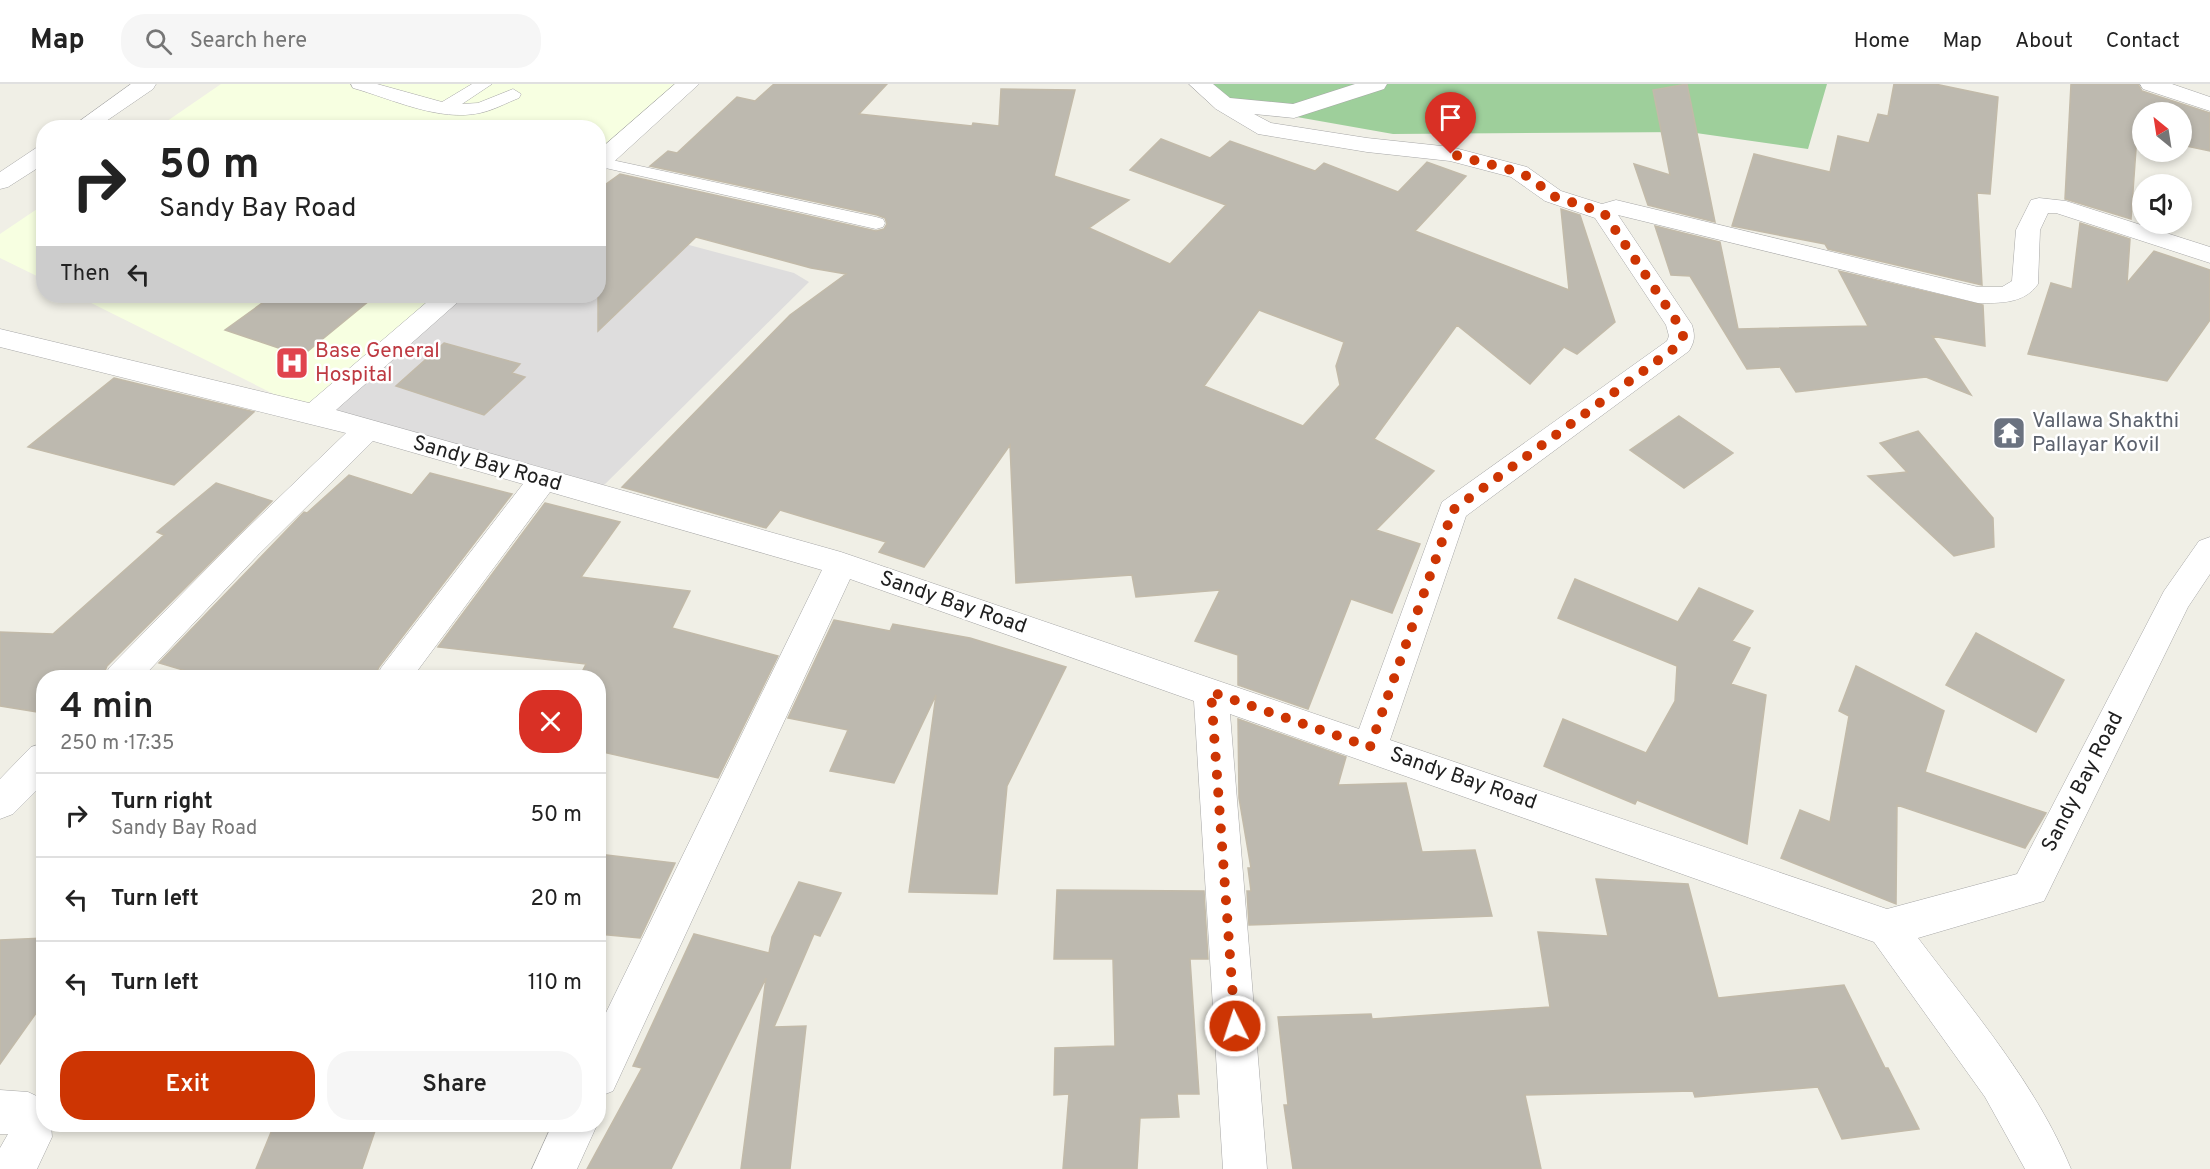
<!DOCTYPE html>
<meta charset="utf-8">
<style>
:root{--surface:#fff;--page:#f6f6f6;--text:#222;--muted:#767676;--line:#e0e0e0;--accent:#cd3503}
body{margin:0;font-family:Overpass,sans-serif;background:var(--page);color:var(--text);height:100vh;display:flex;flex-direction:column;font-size:22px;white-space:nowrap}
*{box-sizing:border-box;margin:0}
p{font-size:20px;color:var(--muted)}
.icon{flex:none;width:33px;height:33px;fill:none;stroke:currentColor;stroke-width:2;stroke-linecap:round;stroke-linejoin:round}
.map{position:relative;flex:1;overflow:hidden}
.panel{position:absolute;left:36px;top:586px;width:570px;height:462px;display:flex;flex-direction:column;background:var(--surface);border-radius:24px;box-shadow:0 3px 9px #0003}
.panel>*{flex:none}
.top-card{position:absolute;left:36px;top:36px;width:570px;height:183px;border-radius:24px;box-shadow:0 3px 9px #0003;background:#fff;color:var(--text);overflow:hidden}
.needle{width:39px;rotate:330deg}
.fabs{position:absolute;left:2132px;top:18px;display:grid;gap:12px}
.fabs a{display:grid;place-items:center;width:60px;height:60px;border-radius:50%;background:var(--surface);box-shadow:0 3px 9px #0003;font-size:30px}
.pin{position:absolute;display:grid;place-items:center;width:51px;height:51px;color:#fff;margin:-62px -26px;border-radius:50% 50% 50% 0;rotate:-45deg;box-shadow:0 0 6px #0007}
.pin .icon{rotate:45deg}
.me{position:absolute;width:66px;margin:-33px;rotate:356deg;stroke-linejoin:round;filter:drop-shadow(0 0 4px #0008)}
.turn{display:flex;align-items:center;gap:21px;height:126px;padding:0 24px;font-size:27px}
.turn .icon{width:78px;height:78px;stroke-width:2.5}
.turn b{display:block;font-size:42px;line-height:51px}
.then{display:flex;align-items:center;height:57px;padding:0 24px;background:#0003;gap:12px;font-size:22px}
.round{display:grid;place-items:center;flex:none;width:63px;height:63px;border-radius:24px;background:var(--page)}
.headline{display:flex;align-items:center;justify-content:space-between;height:102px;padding:0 24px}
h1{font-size:36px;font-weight:600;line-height:45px}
.cta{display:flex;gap:12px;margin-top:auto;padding:12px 24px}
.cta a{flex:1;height:69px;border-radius:24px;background:var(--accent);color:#fff;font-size:24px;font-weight:600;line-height:69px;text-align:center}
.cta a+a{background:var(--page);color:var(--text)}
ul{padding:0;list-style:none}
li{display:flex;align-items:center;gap:18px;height:84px;padding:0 24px;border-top:2px solid var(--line)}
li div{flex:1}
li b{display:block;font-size:22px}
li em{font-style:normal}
header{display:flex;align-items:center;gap:36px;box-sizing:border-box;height:84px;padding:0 30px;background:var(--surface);border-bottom:2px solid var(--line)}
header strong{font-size:28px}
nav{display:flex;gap:33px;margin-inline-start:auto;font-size:21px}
.search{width:420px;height:54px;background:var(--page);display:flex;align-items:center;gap:15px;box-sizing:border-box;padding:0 21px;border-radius:24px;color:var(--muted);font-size:22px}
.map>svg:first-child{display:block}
</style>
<header>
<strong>Map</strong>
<div class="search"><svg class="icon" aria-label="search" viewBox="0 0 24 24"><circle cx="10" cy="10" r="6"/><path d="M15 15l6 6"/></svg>Search here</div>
<nav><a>Home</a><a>Map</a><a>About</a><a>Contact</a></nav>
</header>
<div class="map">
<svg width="2210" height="1085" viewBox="0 0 2210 1085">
<rect width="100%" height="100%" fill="#f0efe6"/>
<path fill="#dedddd" d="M599 137 794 189 809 198 595 410 314 330 449 212H598Z"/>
<path fill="#f7ffe1" d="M221 0H688L599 80 598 44H157Z
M43 121V195L0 174V150Z
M77 212H449L314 330Z"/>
<path fill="#9ecf9b" d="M1200 0H1827L1808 65 1689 48 1393 50 1224 20Z"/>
<path fill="#bdb9af" stroke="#c2baa9" stroke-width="1.5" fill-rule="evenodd" d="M774 0H887L859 30 972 42 973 39 999 42 1001 5 1075 6 1054 92 1129 116 1089 144 1170 180 1226 121 1130 86 1161 55 1210 74 1230 57 1315 87 1324 79 1398 108 1427 78 1466 92 1415 147 1569 206 1561 125 1580 131 1615 238 1577 270 1564 263 1530 300 1457 241 1374 355 1434 387 1376 446 1420 460 1392 529 1351 515 1308 625 1238 601V571L1195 557 1220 506 1136 513 1132 491 1016 499 1010 361 924 483 879 468 886 458 780 426 766 444 622 403 790 231 846 190 811 184 696 153 598 247V106L620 90 876 147 884 145 887 140 885 134 877 131 650 82 668 67 677 69 737 13 755 17ZM1259 226 1344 258 1336 282 1340 301 1303 342 1204 302Z
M1687 0 1715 138 1648 121 1634 80 1670 91 1653 6Z
M1894 0H1935L1998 13 1990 110 1977 109 1982 201 1828 165 1825 160 1732 142 1754 70 1830 88 1838 52 1869 59 1878 30 1888 32Z
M2071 0H2138L2142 7 2210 29V67L2181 61V28H2142V52L2137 51 2131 135 2065 115Z
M2080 139 2130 155 2127 199 2154 167 2210 186V236L2167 297 2028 270 2051 199 2072 205Z
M1655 142 1720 158 1738 245 1868 242 1839 187 1983 221 1985 262 1932 252 1971 311 1926 293 1796 308 1780 283 1747 285 1690 192 1671 191Z
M272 212H375L302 272 225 246Z
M444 259 520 280 512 289 525 293 484 331 396 302Z
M114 294 151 303 254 328 174 401 28 363Z
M1679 332 1733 369 1684 404 1630 366Z
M1918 347 1993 434 1994 463 1954 472 1868 392 1907 388 1880 359Z
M430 389 512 410 379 583 374 594H210L159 579 304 428 307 429 349 391 412 411Z
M216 399 272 417 107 582 102 594H44V629L0 622V548L53 550 164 451 157 448Z
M545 419 620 438 581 493 690 507 672 544 778 572 718 694 598 667V594H579L586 580 438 563Z
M1575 495 1678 538 1699 504 1753 527 1732 557 1750 564 1731 600 1766 611 1747 760 1637 716 1635 720 1544 682 1563 635 1646 669 1675 617 1677 582 1558 534Z
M834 536 890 547 893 540 970 554 1066 583 1007 702 997 810 909 808 936 611 894 699 830 687 848 646 788 634Z
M1976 549 2064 596 2036 648 1946 601Z
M1856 582 1944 627 1925 688 2046 729 2025 764 1897 721 1896 820 1781 774 1800 726 1830 738 1849 632 1839 627Z
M1238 635 1346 673 1338 701 1406 699 1422 768 1475 766 1492 832 1249 841 1247 807H1251L1248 784H1251L1239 714Z
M598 770 675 779 640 854 598 850Z
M1596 795 1688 800 1718 914 1844 901 1885 984H1888L1919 1045 1842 1055 1818 1003 1695 1013 1693 1007 1525 1011 1541 1085H1293L1284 1021H1288L1278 933 1371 930 1372 935 1550 923 1538 848 1608 852Z
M799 798 841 809 820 852 814 850 774 943 806 942 790 1085H741L766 894 671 1085H587L642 984 633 982 694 850 769 869 772 853Z
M1057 806 1204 807 1208 875H1190L1199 1010H1177L1179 1033 1140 1034 1137 1085H1063L1069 1010 1054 1011 1055 964 1115 962 1113 875H1054Z
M44 854V918L0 980V856Z
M274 1041H377L362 1085H256Z"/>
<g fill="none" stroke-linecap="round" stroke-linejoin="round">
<g stroke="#a7a7a7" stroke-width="1">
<path id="lane" d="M351 0H377L442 18 472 0H492L462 20 478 19 513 5 521 10 519 14C506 19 494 26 480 29 439 38 392 15 353 4Z
M598 73 876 133 883 135 885 139 883 143 876 145 601 83H598Z"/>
</g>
<g stroke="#a7a7a7" stroke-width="1">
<path id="street" d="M131 0H156L153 5 96 44H70Z
M675 0H699L606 85 598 87V67Z
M1189 0H1213L1230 14 1293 20 1355 0H1387L1384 5 1294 34 1254 30 1271 39 1367 54 1451 63 1527 83 1561 107 1602 120 1616 116 1978 203H2002L2012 197 2016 146 2031 116 2039 114 2066 117 2210 163V179L2056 129H2048L2040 146 2038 200C2024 220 2000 219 1978 219L1618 131 1692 241C1695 252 1695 257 1689 267L1466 432 1390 656 1887 825 2017 790 2164 507 2199 457 2210 453V490L2188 523 2044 817 1918 854C1973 927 2036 1000 2071 1085H2025L1985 1013 1874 858 1230 630 1267 1085H1223L1194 617 850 495 613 1007 598 1013V945L822 486 550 408 412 594H376L381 584 523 400 373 357 258 471 142 594H104L109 584 236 455 346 349 0 263V245L309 319 434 212H462L458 218 336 326 841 468 1359 645 1442 418 1667 257 1669 252 1666 241 1595 134 1545 117 1511 93 1450 77 1367 68 1258 50 1216 25Z
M2140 0H2172L2210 13V27L2143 5Z
M44 62V80L8 103 0 105V88L36 64Z
M44 659V699L13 730 0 735V695L31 663Z
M0 1006 28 1008 43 1015 44 1041H51L52 1053 37 1085H0V1064L8 1050H0Z
M552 1041H597L577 1085H532Z"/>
</g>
<use href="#lane" fill="#fff" fill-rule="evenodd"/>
<use href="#street" fill="#fff" fill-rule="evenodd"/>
</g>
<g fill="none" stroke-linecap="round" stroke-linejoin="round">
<path stroke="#cd3503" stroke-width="10" stroke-dasharray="0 18" d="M1235 942 1211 608 1370 663 1453 426 1679 261 1683 252 1679 241 1604 129 1553 112 1532 95 1519 88 1451 70"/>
</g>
<defs>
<g id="hospital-square" transform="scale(1.725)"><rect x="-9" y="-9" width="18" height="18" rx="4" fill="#e0444e" stroke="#fff"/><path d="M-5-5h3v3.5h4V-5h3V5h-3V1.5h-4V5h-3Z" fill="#fff"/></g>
<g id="temple-square" transform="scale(1.725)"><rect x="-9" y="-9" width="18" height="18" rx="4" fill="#6b7280" stroke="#fff"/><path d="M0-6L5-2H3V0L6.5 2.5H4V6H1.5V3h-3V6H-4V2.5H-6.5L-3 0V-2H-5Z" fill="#fff"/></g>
</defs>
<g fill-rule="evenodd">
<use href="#hospital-square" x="292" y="279"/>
<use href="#temple-square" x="2009" y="349"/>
</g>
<g text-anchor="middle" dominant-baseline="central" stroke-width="5" stroke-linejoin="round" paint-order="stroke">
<g font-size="21" fill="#be3a42" stroke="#fff" text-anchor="start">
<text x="315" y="267">Base General<tspan x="315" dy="24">Hospital</tspan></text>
</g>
<g font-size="21" fill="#5b616d" stroke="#fff" text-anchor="start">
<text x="2032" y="337">Vallawa Shakthi<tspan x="2032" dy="24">Pallayar Kovil</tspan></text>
</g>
<g font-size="21" fill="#202020" stroke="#fff">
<text transform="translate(487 380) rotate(16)">Sandy Bay Road</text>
<text transform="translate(953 519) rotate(19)">Sandy Bay Road</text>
<text transform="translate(1463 695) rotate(19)">Sandy Bay Road</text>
<text transform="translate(2083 698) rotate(-63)">Sandy Bay Road</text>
</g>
</g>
</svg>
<div class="fabs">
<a><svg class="needle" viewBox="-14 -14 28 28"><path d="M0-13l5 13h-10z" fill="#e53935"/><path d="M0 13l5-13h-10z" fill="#767676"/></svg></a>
<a><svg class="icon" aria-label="sound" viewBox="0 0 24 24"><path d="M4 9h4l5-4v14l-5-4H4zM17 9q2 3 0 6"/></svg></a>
</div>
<div class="pin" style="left:1451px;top:70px;background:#d93025"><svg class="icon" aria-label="arrive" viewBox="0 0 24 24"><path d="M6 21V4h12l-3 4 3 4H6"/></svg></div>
<svg class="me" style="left:1235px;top:942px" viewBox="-20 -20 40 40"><circle r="17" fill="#cd3503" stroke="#fff" stroke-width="3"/><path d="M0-11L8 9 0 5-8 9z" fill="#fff"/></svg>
<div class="top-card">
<div class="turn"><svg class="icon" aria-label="right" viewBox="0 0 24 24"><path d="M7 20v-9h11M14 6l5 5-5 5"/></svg><div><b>50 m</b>Sandy Bay Road</div></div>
<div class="then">Then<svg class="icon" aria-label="left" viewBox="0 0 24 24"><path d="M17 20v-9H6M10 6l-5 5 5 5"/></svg></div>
</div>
<section class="panel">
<div class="headline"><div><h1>4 min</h1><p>250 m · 17:35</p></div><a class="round" style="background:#d93025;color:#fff"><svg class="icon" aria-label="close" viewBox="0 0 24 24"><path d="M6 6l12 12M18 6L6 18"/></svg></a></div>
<ul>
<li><svg class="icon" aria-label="right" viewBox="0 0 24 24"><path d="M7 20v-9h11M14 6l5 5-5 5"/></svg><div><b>Turn right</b><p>Sandy Bay Road</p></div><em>50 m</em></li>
<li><svg class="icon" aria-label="left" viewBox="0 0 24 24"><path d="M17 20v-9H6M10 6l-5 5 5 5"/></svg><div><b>Turn left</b></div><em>20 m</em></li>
<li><svg class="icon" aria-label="left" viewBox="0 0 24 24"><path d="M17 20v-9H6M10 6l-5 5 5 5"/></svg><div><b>Turn left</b></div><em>110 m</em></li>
</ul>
<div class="cta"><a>Exit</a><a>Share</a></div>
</section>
</div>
